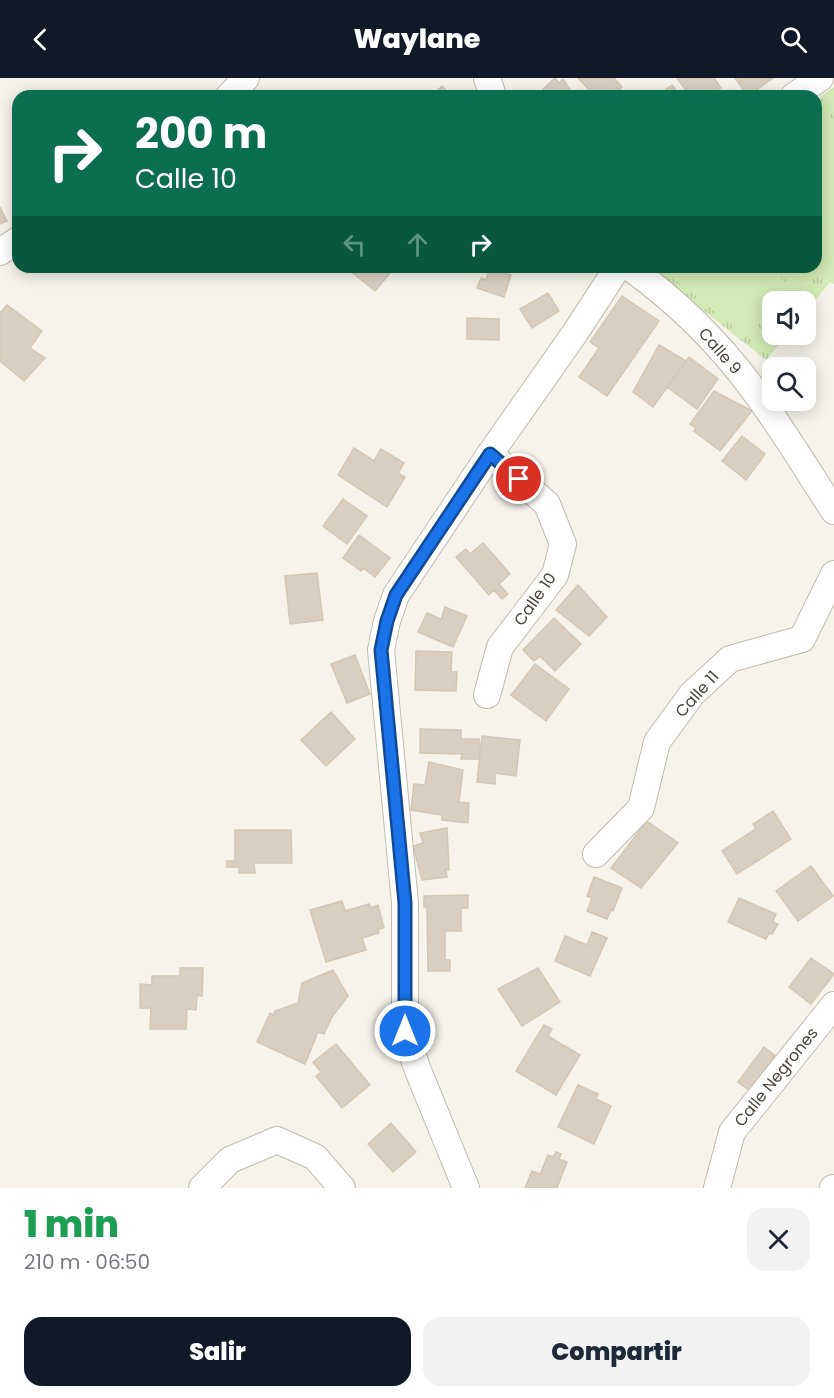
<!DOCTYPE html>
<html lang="es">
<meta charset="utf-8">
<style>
:root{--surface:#fff;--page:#f2f2f3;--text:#1f2937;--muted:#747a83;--accent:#111827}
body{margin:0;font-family:Poppins,sans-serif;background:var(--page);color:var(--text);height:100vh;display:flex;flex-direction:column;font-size:22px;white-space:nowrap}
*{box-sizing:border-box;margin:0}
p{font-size:20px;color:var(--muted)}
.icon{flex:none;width:33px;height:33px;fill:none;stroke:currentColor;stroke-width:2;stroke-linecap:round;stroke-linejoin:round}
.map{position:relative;height:1110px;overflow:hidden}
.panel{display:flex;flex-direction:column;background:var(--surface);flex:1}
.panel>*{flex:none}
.hud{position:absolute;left:12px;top:12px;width:810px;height:183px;border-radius:18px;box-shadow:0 3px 15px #0003;background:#0b6e4f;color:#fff;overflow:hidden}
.buttons{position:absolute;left:762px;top:213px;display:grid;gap:12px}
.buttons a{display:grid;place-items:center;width:54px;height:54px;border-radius:12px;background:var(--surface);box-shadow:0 3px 15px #0003;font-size:30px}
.pin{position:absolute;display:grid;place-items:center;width:51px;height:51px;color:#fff;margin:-26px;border:3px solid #fff;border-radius:50%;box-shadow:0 2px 6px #0007}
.me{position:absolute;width:66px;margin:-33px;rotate:0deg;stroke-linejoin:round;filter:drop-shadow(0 0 4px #0008)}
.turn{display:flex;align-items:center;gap:21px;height:126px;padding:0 24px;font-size:27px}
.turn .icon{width:78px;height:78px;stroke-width:2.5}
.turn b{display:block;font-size:42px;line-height:51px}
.lanes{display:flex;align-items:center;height:57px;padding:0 24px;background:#0003;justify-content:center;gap:30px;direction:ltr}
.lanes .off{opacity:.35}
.round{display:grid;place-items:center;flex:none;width:63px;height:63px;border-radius:18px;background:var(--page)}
.overview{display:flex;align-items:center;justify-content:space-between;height:102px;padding:0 24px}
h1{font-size:36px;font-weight:800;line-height:45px;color:#1e9e55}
.primary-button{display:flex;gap:12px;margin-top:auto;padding:12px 24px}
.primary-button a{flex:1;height:69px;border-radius:18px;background:var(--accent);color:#fff;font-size:24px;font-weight:800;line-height:69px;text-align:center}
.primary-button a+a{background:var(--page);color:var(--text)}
header{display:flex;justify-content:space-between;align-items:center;height:78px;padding:0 24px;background:var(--accent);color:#fff;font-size:27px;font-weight:800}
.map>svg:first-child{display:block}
</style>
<header><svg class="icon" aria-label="back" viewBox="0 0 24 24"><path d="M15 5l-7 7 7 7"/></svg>Waylane<svg class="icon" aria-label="search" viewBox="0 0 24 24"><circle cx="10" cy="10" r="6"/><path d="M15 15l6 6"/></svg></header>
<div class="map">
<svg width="834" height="1110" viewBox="0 0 834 1110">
<defs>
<pattern id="park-tufts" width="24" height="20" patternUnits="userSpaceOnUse" patternTransform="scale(1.5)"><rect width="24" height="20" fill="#d2eab5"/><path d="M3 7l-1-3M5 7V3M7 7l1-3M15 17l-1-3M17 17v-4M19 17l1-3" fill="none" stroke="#b6ca9c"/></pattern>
</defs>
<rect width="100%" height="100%" fill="#f6f3ec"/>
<path fill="url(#park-tufts)" d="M834 9V206L830 204 806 234V224H772V256L787 257 766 282 649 189H816V22Z"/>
<path fill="#d2eab5" d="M834 41V197L816 186V53Z
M682 189H766L788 206 747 259 673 200Z"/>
<path fill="#d8cfc1" stroke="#d3c7b4" stroke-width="1.5" d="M555 0 559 5 563 1 574 18H536Z
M578 0H614L622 9 613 18H589L592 15Z
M677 0H714L721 10 709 18H690Z
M735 0H773L748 18Z
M672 7 680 18H657Z
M442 8 452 18H432Z
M0 129 7 143 0 146Z
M352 189H383L390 195 375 213 349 192Z
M490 190 511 197 504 219 477 210 481 200 486 202Z
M548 215 559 233 532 250 520 231Z
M622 218 659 243 607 318 579 299 599 270 590 264Z
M7 227 42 253 30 270 45 280 24 303 0 283V235Z
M467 240 499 241V262L467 261Z
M659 267 686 283 653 329 633 314Z
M689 279 718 301 697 331 667 309Z
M714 313 752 333 720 373 694 353 696 350 690 346Z
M742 358 765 376 746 402 722 383Z
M354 370 374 383 381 371 404 385 398 395 405 399 387 429 338 397Z
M343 421 367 438 347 466 323 448Z
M359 457 390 480 375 499 363 490 361 493 343 480Z
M483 465 510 496 499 506 508 516 502 521 494 512 489 517 456 479 466 471 470 476Z
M317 495 323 542 290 546 285 498Z
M578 507 607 539 589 558 556 532Z
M445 529 467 538 453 569 418 554 427 535 441 541Z
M554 540 581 566 555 593 540 578 534 583 523 572Z
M416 573 452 574 451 594H457L456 613 415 612Z
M355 577 370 616 347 625 331 586Z
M535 586 569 611 546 643 511 617Z
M331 634 355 661 326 688 301 662Z
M420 651 461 652V661H479V681H461L462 676 420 675Z
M482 658 520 662 516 698 495 695V706L477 704Z
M429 684 463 692 459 724 469 725 468 745 442 742V737L411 732 414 706 425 707Z
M773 733 791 761 737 796 722 773 756 751 753 746Z
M647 743 678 765 641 810 611 790Z
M447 750 449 792H446L447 799 422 802 413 768 423 765 420 755Z
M235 752H291L292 785H254L255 795H239V789H227V783H235Z
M811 788 833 818 798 843 776 813Z
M594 799 622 810 613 833 611 832 607 841 587 833 592 820 587 818Z
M468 817V830H461V853H445V882H450V893H428L427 829H424V818Z
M739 820 776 836 773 844 778 846 772 856 769 855 766 861 728 844Z
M342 823 345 833 369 826 371 830 378 827 384 850 378 851 379 855 362 860 366 872 326 884 310 832Z
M592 854 607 860 590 898 555 883 565 858 587 867Z
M811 880 834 896 811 926 789 909Z
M180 890H203L202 918 197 917 196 932 187 931 186 951H150L151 930H140V906L152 907V898H180Z
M538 890 560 924 522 948 498 911Z
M333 892 348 918 332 939 324 956 318 954 305 986 257 964 270 935 273 937 275 933 298 925 302 905Z
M544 947 552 951 548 958 580 977 556 1017 516 993Z
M336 966 370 1007 342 1030 316 998 321 994 313 984Z
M764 969 778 980 753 1015 738 1004Z
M578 1007 598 1016 596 1021 611 1028 594 1066 558 1049Z
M391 1045 416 1074 393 1094 368 1066Z
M556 1074 561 1076 559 1081 567 1084 557 1110H525L532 1093 540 1096 548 1077 553 1079Z"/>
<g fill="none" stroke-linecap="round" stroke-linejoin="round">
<g stroke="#c2bbae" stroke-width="28">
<path id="minor" d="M487 0 493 18
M229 18 246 0
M794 18 820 0
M0 174 18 162
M629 189C678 224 723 269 758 318 785 355 809 395 834 433
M487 617 500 569 555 497 563 466 547 426 490 376
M596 776 641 730 657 664 692 616 730 581 802 561 834 496
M202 1110 230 1082 277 1062 315 1079 342 1110
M466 1110 417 990 405 953V825L381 572 387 543 396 517 490 376 575 255 618 189
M717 1110 732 1054 834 927
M833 1110H834"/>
</g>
<use href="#minor" stroke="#fff" stroke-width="26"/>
</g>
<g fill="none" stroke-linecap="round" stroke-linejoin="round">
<g stroke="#114b97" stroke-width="15">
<path id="route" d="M405 953V825L381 572 387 543 396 517 490 376 519 401"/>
</g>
<use href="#route" stroke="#1a73e8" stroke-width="10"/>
</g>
<g text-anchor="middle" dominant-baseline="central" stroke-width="6" stroke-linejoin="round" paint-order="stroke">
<g font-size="16" fill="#4b4439" stroke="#fff">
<text transform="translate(720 273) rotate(49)">Calle 9</text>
<text transform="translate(535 521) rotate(-55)">Calle 10</text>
<text transform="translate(697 616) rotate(-48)">Calle 11</text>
<text transform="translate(776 999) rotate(-51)">Calle Negrones</text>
</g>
</g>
</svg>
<div class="buttons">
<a><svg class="icon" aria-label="sound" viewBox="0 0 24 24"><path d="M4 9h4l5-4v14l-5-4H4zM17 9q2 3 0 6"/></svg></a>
<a><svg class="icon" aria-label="search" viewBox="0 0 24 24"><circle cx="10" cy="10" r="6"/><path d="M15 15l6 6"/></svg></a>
</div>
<div class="pin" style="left:519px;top:401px;background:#d93025"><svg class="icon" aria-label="arrive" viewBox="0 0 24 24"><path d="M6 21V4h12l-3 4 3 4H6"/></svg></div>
<svg class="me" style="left:405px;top:953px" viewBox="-20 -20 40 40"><circle r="17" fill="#1a73e8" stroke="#fff" stroke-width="3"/><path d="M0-11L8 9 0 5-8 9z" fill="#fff"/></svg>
<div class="hud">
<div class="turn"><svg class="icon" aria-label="right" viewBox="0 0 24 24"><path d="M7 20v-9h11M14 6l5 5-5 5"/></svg><div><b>200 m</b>Calle 10</div></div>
<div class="lanes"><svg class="icon off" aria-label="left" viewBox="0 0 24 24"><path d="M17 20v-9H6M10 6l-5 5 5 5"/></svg><svg class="icon off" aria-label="ahead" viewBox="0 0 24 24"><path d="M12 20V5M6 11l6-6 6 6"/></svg><svg class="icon" aria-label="right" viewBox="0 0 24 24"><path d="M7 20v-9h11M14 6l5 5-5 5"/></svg></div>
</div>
</div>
<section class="panel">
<div class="overview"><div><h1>1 min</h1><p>210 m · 06:50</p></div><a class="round"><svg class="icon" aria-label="close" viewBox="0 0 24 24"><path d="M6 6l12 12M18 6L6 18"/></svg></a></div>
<div class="primary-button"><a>Salir</a><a>Compartir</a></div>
</section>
